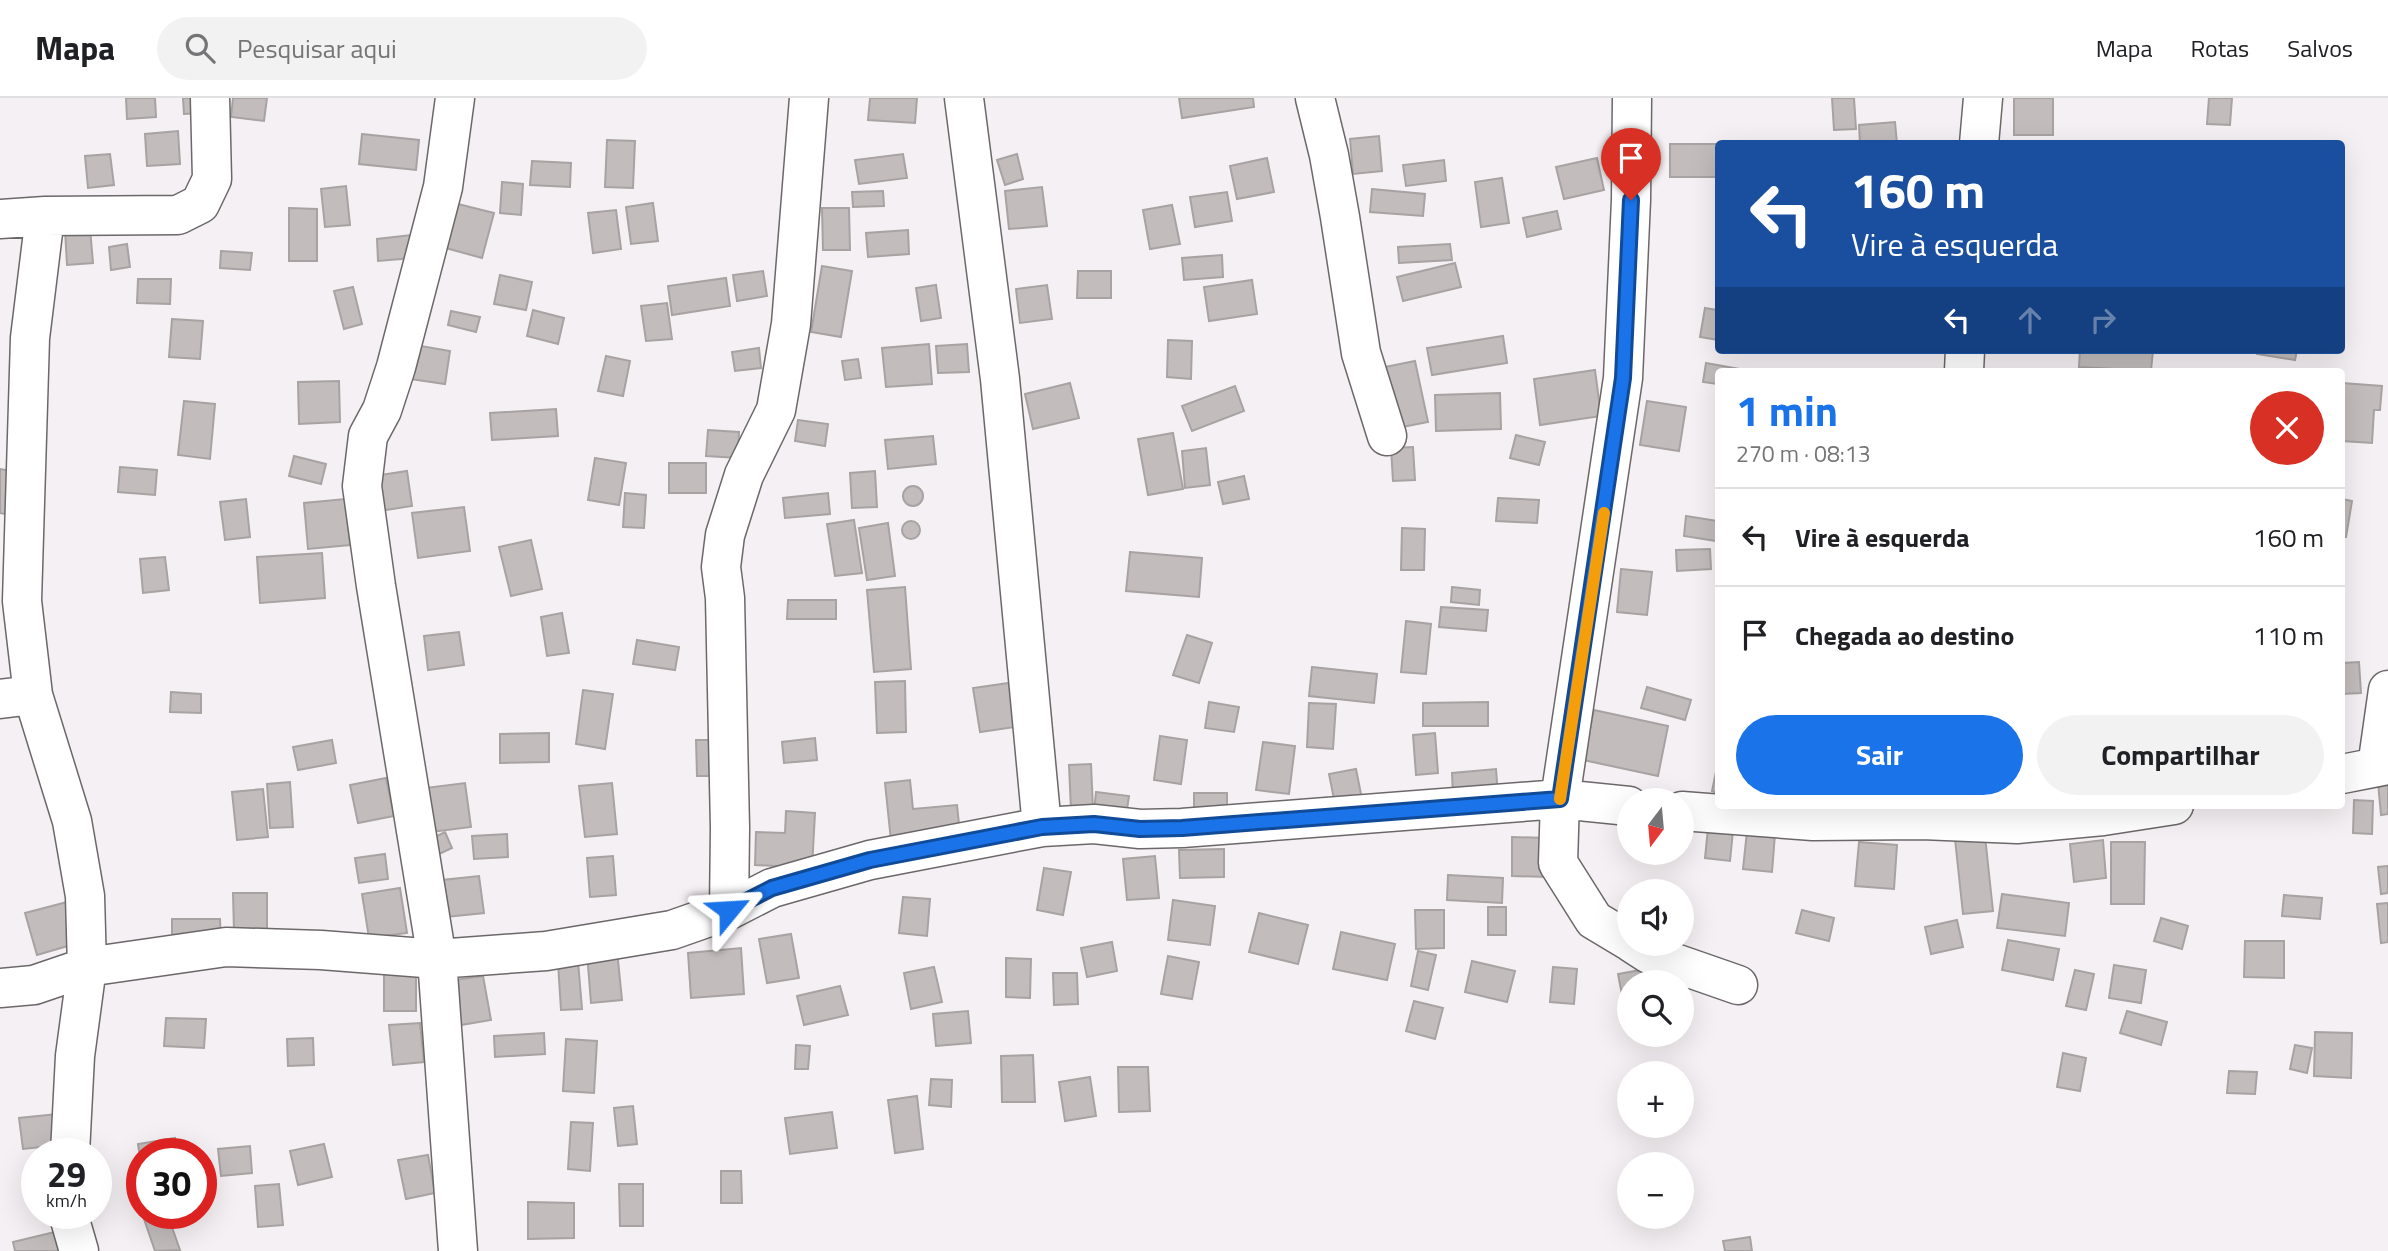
<!DOCTYPE html>
<html lang="pt">
<meta charset="utf-8">
<style>
:root{--surface:#fff;--page:#f2f2f2;--text:#202124;--muted:#757577;--line:#e0e0e0;--accent:#1a73e8}
body{margin:0;font-family:"Titillium Web",sans-serif;background:var(--page);color:var(--text);height:100vh;display:flex;flex-direction:column;font-size:26px;white-space:nowrap}
*{box-sizing:border-box;margin:0}
p{font-size:23px;color:var(--muted)}
.icon{flex:none;width:38px;height:38px;fill:none;stroke:currentColor;stroke-width:2;stroke-linecap:round;stroke-linejoin:round}
.map{position:relative;flex:1;overflow:hidden}
.side{position:absolute;left:1715px;top:270px;width:630px;height:441px;display:flex;flex-direction:column;background:var(--surface);border-radius:7px;box-shadow:0 7px 28px #0002}
.side>*{flex:none}
.hud{position:absolute;left:1715px;top:42px;width:630px;height:214px;border-radius:7px;box-shadow:0 7px 28px #0002;background:#1a4fa0;color:#fff;overflow:hidden}
.needle{width:46px;rotate:196deg}
.controls{position:absolute;left:1617px;top:690px;display:grid;gap:14px}
.controls a{display:grid;place-items:center;width:77px;height:77px;border-radius:50%;background:var(--surface);box-shadow:0 7px 28px #0002;font-size:35px}
.speed{position:absolute;left:21px;top:1040px;display:flex;gap:14px;font-size:35px;font-weight:700;text-align:center}
.speed>*{display:grid;place-content:center;width:91px;height:91px;border-radius:50%;background:var(--surface);box-shadow:0 7px 28px #0002;line-height:1}
.speed small{font-size:18px;font-weight:400}
.speed .limit{border:10px solid #d22;background:#fff;color:#111}
.pin{position:absolute;display:grid;place-items:center;width:60px;height:60px;color:#fff;margin:-72px -30px;border-radius:50% 50% 50% 0;rotate:-45deg;box-shadow:0 0 7px #0007}
.pin .icon{rotate:45deg}
.me{position:absolute;width:77px;margin:-38px;rotate:63deg;stroke-linejoin:round;filter:drop-shadow(0 0 5px #0008)}
.turn{display:flex;align-items:center;gap:24px;height:147px;padding:0 21px;font-size:32px}
.turn .icon{width:91px;height:91px;stroke-width:2.5}
.turn b{display:block;font-size:49px;line-height:60px}
.lanes{display:flex;align-items:center;height:66px;padding:0 21px;background:#0003;justify-content:center;gap:35px;direction:ltr}
.lanes .off{opacity:.35}
.round{display:grid;place-items:center;flex:none;width:74px;height:74px;border-radius:37px;background:var(--page)}
.headline{display:flex;align-items:center;justify-content:space-between;height:119px;padding:0 21px}
h1{font-size:42px;font-weight:700;line-height:52px;color:var(--accent)}
.button{display:flex;gap:14px;margin-top:auto;padding:14px 21px}
.button a{flex:1;height:80px;border-radius:42px;background:var(--accent);color:#fff;font-size:28px;font-weight:700;line-height:80px;text-align:center}
.button a+a{background:var(--page);color:var(--text)}
ul{padding:0;list-style:none}
li{display:flex;align-items:center;gap:21px;height:98px;padding:0 21px;border-top:2px solid var(--line)}
li div{flex:1}
li b{display:block;font-size:26px}
li em{font-style:normal}
header{display:flex;align-items:center;gap:42px;box-sizing:border-box;height:98px;padding:0 35px;background:var(--surface);border-bottom:2px solid var(--line)}
header strong{font-size:33px}
nav{display:flex;gap:38px;margin-inline-start:auto;font-size:24px}
.search{width:490px;height:63px;background:var(--page);display:flex;align-items:center;gap:18px;box-sizing:border-box;padding:0 24px;border-radius:38px;color:var(--muted);font-size:26px}
.map>svg:first-child{display:block}
</style>
<header>
<strong>Mapa</strong>
<div class="search"><svg class="icon" aria-label="search" viewBox="0 0 24 24"><circle cx="10" cy="10" r="6"/><path d="M15 15l6 6"/></svg>Pesquisar aqui</div>
<nav><a>Mapa</a><a>Rotas</a><a>Salvos</a></nav>
</header>
<div class="map">
<svg width="2388" height="1153" viewBox="0 0 2388 1153">
<rect width="100%" height="100%" fill="#f5f0f3"/>
<path fill="#c2bcbc" stroke="#a8a2a2" stroke-width="2" d="M126 0H155L156 19 127 21Z
M183 0H201L202 15 184 16Z
M233 0H267L264 23 231 19Z
M870 0H917L915 25 868 22Z
M1179 0H1253L1254 9 1182 20Z
M1832 0H1854L1856 31 1834 32Z
M2014 0H2053V37H2014Z
M2209 0H2232L2230 27 2207 26Z
M1895 24 1897 46H1860L1859 27Z
M178 33 180 66 147 68 145 36Z
M362 36 419 42 416 72 359 66Z
M1379 38 1382 73 1353 76 1350 41Z
M607 42 635 43 633 90 605 89Z
M1670 46H1718V79H1670Z
M110 56 114 87 88 90 85 58Z
M903 56 907 80 859 86 855 62Z
M1017 56 1023 81 1005 87 997 62Z
M1267 60 1274 94 1237 101 1230 68Z
M1597 60 1604 92 1564 101 1556 69Z
M1444 62 1446 83 1406 88 1403 67Z
M532 63 571 65 570 89 530 87Z
M1502 80 1509 125 1481 129 1475 84Z
M502 84 523 86 521 117 500 115Z
M346 88 350 127 325 129 321 91Z
M1042 89 1047 128 1009 131 1005 93Z
M1372 91 1425 96 1423 118 1370 114Z
M883 93 884 108 853 109 852 94Z
M1227 94 1232 123 1195 129 1190 99Z
M454 105 494 115 482 160 442 149Z
M653 105 658 143 631 146 626 109Z
M1172 107 1180 146 1150 151 1143 112Z
M289 110 317 111V163H289Z
M822 110H849L850 152H823Z
M616 112 621 151 593 155 588 115Z
M1557 113 1561 131 1527 139 1523 120Z
M90 130 93 165 67 167 65 132Z
M908 132 909 156 868 159 866 135Z
M411 137 413 160 378 163 377 141Z
M127 146 130 169 111 172 109 149Z
M1450 146 1452 162 1399 165 1398 149Z
M221 153 252 155 250 172 220 170Z
M1222 157 1223 179 1184 182 1182 160Z
M1455 165 1461 189 1403 203 1397 179Z
M822 168 852 173 841 239 811 234Z
M763 173 767 198 737 203 733 177Z
M1078 173H1111V200H1077Z
M500 177 532 184 526 212 494 206Z
M726 180 730 208 672 217 668 188Z
M138 181H171L170 206 137 205Z
M1252 182 1257 216 1209 223 1204 189Z
M936 187 941 220 921 223 916 190Z
M1047 187 1052 221 1020 225 1016 191Z
M353 189 362 226 344 231 334 193Z
M667 205 672 241 646 243 641 208Z
M1705 210 1718 212V242L1700 239Z
M533 212 564 220 558 246 527 238Z
M451 213 480 219 476 234 448 227Z
M172 221 203 223 200 261 169 259Z
M1503 238 1507 265 1432 277 1427 250Z
M1168 242 1192 243 1191 281 1167 279Z
M929 246 932 286 886 289 882 250Z
M967 246 969 274 938 275 936 248Z
M415 247 450 253 445 286 410 281Z
M759 250 761 270 735 273 732 254Z
M2080 252H2153L2151 273 2079 269Z
M2257 252H2297L2295 262 2257 256Z
M606 258 630 263 623 298 598 293Z
M858 261 861 280 845 282 842 263Z
M1415 263 1428 324 1392 331 1380 270Z
M1706 265 1740 271V273H1718V286L1703 284Z
M1595 272 1601 318 1540 327 1534 281Z
M339 283 340 324 299 326 298 284Z
M1070 285 1079 320 1033 331 1025 296Z
M2342 285 2382 288 2380 312H2374L2372 345 2342 343Z
M1235 288 1244 313 1192 333 1182 308Z
M1500 295 1501 331 1436 333 1435 297Z
M184 303 215 306 210 361 178 357Z
M1647 303 1686 309 1679 353 1640 347Z
M556 311 558 338 492 342 490 315Z
M798 322 828 326 825 348 795 343Z
M708 332 739 334 738 360 706 358Z
M1173 335 1183 391 1148 397 1138 341Z
M1516 337 1545 344 1539 367 1510 360Z
M933 338 936 366 888 371 885 342Z
M1413 349 1415 382 1393 383 1391 350Z
M1206 350 1210 387 1185 390 1182 353Z
M294 358 326 366 321 386 289 378Z
M595 360 626 365 619 407 588 402Z
M669 365H706V395H669Z
M120 369 157 372 155 397 118 394Z
M0 371 11 373 5 416 0 415Z
M407 373 412 408 379 413 374 378Z
M875 373 877 409 852 410 850 375Z
M1244 378 1249 401 1223 406 1218 384Z
M903 398a10 10 0 1 1 20 0a10 10 0 1 1-20 0Z
M625 395 646 397 644 430 623 429Z
M828 395 830 416 785 420 783 400Z
M1498 400 1539 402 1537 425 1496 423Z
M246 401 250 439 225 442 220 404Z
M345 401 350 447 308 451 304 405Z
M2342 401 2352 403 2346 439H2342Z
M464 409 470 453 418 460 412 415Z
M1686 418 1718 423 1716 443 1684 438Z
M854 422 862 475 835 478 827 426Z
M902 432a9 9 0 1 1 18 0a9 9 0 1 1-18 0Z
M888 425 895 478 867 482 859 430Z
M1402 430 1425 431 1424 472H1401Z
M531 442 542 491 511 498 499 449Z
M1710 451 1711 471 1677 473 1676 452Z
M1130 454 1202 460 1199 499 1126 493Z
M322 455 325 500 260 505 257 459Z
M165 459 169 492 143 495 140 461Z
M1621 471 1652 474 1647 517 1617 514Z
M905 489 911 571 874 574 867 492Z
M1452 489 1480 492 1479 507 1451 504Z
M788 502H836V521H787Z
M1441 509 1488 512 1486 533 1439 529Z
M562 515 569 555 547 558 541 519Z
M1406 523 1431 526 1426 576 1401 574Z
M459 534 464 567 428 572 424 538Z
M1187 537 1212 545 1199 585 1173 577Z
M637 542 679 549 675 572 633 566Z
M2359 564 2361 595 2342 596V565Z
M1312 569 1377 576 1374 605 1309 598Z
M905 583 906 634 877 635 875 584Z
M1009 585 1015 629 980 634 973 590Z
M1647 589 1691 602 1685 622 1641 610Z
M583 592 613 596 605 651 576 646Z
M171 594 201 596V615L170 614Z
M1209 604 1239 609 1234 634 1205 630Z
M1488 604V628H1423V605Z
M1309 605 1336 606 1333 651 1307 649Z
M1594 612 1668 628 1658 678 1583 662Z
M549 635V664L500 665V636Z
M1435 635 1438 675 1416 677 1413 637Z
M1160 638 1187 642 1181 686 1154 682Z
M815 640 817 662 784 665 782 644Z
M332 642 336 665 298 672 293 649Z
M696 642H719L720 678H697Z
M1263 644 1295 648 1289 696 1256 692Z
M1718 664V695L1712 693Z
M1091 666 1093 710 1071 712 1069 667Z
M1356 671 1362 701 1335 706 1329 676Z
M1496 671 1498 697 1453 700 1452 675Z
M386 680 394 718 358 725 350 687Z
M910 682 913 711 957 707 960 735 891 743 885 685Z
M290 684 293 729 270 730 267 686Z
M2388 684V716L2381 717 2378 685Z
M465 685 471 729 432 734 425 690Z
M612 685 617 736 585 739 579 688Z
M263 691 268 739 237 742 232 694Z
M1096 694 1129 698 1126 718 1094 715Z
M1194 695H1227V720L1194 719Z
M2354 702 2373 703 2372 736 2353 735Z
M786 713 815 715 812 770 755 767 756 734 785 735Z
M1708 730 1733 733 1730 763 1705 760Z
M1747 733 1775 736 1772 774 1743 771Z
M445 734 452 750 433 759 426 743Z
M507 736 508 759 474 761 472 738Z
M1985 738 1993 813 1963 816 1955 741Z
M1512 739 1549 740 1548 779 1512 778Z
M2103 742 2106 780 2074 784 2070 746Z
M1859 744 1897 747 1894 791 1855 788Z
M2111 744H2145L2144 806H2111Z
M1224 751V779L1180 780 1179 752Z
M385 756 388 781 359 785 355 760Z
M613 758 616 797 590 799 587 760Z
M1155 758 1159 800 1127 802 1123 761Z
M2388 768V795L2381 796 2378 769Z
M1044 770 1071 774 1063 817 1037 812Z
M1448 777 1503 780 1502 805 1447 802Z
M479 778 484 815 446 819 442 782Z
M400 790 407 835 369 840 362 796Z
M233 795H267V834H234Z
M2002 796 2069 805 2065 838 1997 830Z
M2284 797 2322 800 2320 821 2282 818Z
M903 799 930 801 927 838 899 835Z
M1625 801 1629 802V827L1622 826Z
M1173 802 1215 808 1210 847 1168 842Z
M67 804 78 845 37 857 25 815Z
M2388 805V844L2381 845 2377 806Z
M1488 809H1506V837H1488Z
M1415 812H1444V850L1416 851Z
M1802 812 1834 820 1829 843 1796 835Z
M1259 815 1308 827 1298 866 1249 854Z
M2161 820 2188 828 2182 851 2154 843Z
M172 821H220L221 845 172 846Z
M1957 822 1963 849 1931 856 1925 829Z
M1341 834 1395 846 1387 882 1333 871Z
M791 836 799 880 767 885 759 841Z
M2008 842 2059 851 2053 882 2002 872Z
M2245 843H2284V880L2244 879Z
M1112 844 1117 873 1087 879 1081 850Z
M741 850 744 896 691 900 688 855Z
M617 852 622 902 591 905 587 855Z
M1418 853 1436 857 1428 892 1411 888Z
M1168 858 1199 864 1192 901 1161 896Z
M1006 860 1031 861 1030 900 1006 899Z
M578 863 582 911 561 912 558 865Z
M1472 863 1515 873 1507 904 1465 894Z
M2114 867 2146 872 2141 905 2109 900Z
M934 869 942 904 911 911 904 875Z
M1553 869 1577 871 1574 906 1550 904Z
M1657 869 1660 884H1629V906L1624 907 1618 876Z
M2075 872 2094 876 2086 912 2066 908Z
M384 873H416V913H384Z
M1053 875H1077L1078 906 1054 907Z
M483 878 491 922 461 927 454 882Z
M840 888 848 917 804 927 797 898Z
M1414 903 1443 910 1435 941 1406 933Z
M968 913 971 945 936 948 933 916Z
M2127 913 2167 924 2161 947 2120 935Z
M166 920 206 921 204 950 164 948Z
M420 925 424 964 393 967 389 927Z
M2315 934 2352 935 2351 980 2314 978Z
M544 935 545 956 495 959 494 938Z
M313 940 314 967 288 968 287 941Z
M566 941 597 943 594 995 563 993Z
M796 947 810 948 808 971H795Z
M2295 947 2312 950 2307 975 2290 971Z
M2063 955 2086 960 2080 993 2057 989Z
M1033 957 1035 1004H1002L1001 958Z
M1118 969H1148L1150 1013 1119 1014Z
M2229 973 2257 974 2255 996 2227 995Z
M1090 979 1096 1018 1065 1023 1059 984Z
M931 981 952 982 951 1009 929 1007Z
M917 998 923 1051 895 1055 888 1002Z
M633 1008 637 1046 618 1048 614 1010Z
M832 1014 837 1050 790 1056 785 1020Z
M57 1016 60 1047 23 1051 19 1020Z
M571 1024 593 1025 590 1073 568 1071Z
M175 1040 177 1055H142V1072L138 1046Z
M324 1046 332 1079 298 1087 290 1053Z
M250 1048 252 1075 221 1078 218 1051Z
M428 1057 435 1095 406 1101 398 1062Z
M721 1073H741L742 1105H721Z
M279 1086 283 1127 258 1129 255 1088Z
M619 1086H643V1128H620Z
M528 1104 574 1105V1140L528 1141Z
M163 1115H167L180 1152 155 1153 144 1121Z
M59 1133 63 1153H15L13 1144Z
M1750 1139 1752 1153H1725L1723 1143Z"/>
<g fill="none" stroke-linecap="round" stroke-linejoin="round">
<g stroke="#6c686a" stroke-width="41">
<path id="minor" d="M455 0 443 89 396 269 382 312 368 338 362 388 376 488 437 861 458 1153
M964 0 1000 281 1042 729
M1315 0 1329 57 1340 119 1361 255 1387 338
M1979 46 1983 0
M0 121 45 118
M1964 273 1965 252
M0 601 33 597
M2377 669 2388 592
M2342 676 2388 667
M1682 713 1813 723 1922 722 2017 726 2103 718 2174 707
M729 812 730 730 725 500 721 469 725 437 744 377 776 312 791 226 809 0
M1629 843 1594 822 1558 765 1560 701 1623 280 1631 102 1632 0
M1632 845 1649 856 1738 887
M0 890 34 887 87 869 226 849 321 852 437 861 546 853 672 832 729 812 772 790 870 762 1042 729 1094 726 1140 731 1182 730 1560 701 1629 708
M70 1055 75 958 87 869 85 798 72 723 33 597 22 503 30 240 45 118 178 117 200 106 212 81 210 0
M68 1115 79 1153"/>
</g>
<use href="#minor" stroke="#fff" stroke-width="38"/>
</g>
<g fill="none" stroke-linecap="round" stroke-linejoin="round">
<g stroke="#114b97" stroke-width="18">
<path id="route" d="M729 812 772 790 870 762 1042 729 1094 726 1140 731 1182 730 1560 701 1623 280 1631 102"/>
</g>
<use href="#route" stroke="#1a73e8" stroke-width="12"/>
<path stroke="#f59e0b" stroke-width="12" d="M1560 701 1604 415"/>
</g>
</svg>
<div class="controls">
<a><svg class="needle" viewBox="-14 -14 28 28"><path d="M0-13l5 13h-10z" fill="#e53935"/><path d="M0 13l5-13h-10z" fill="#757577"/></svg></a>
<a><svg class="icon" aria-label="sound" viewBox="0 0 24 24"><path d="M4 9h4l5-4v14l-5-4H4zM17 9q2 3 0 6"/></svg></a>
<a><svg class="icon" aria-label="search" viewBox="0 0 24 24"><circle cx="10" cy="10" r="6"/><path d="M15 15l6 6"/></svg></a>
<a>+</a>
<a>−</a>
</div>
<div class="speed"><div>29<small>km/h</small></div><div class="limit">30</div></div>
<div class="pin" style="left:1631px;top:102px;background:#d93025"><svg class="icon" aria-label="arrive" viewBox="0 0 24 24"><path d="M6 21V4h12l-3 4 3 4H6"/></svg></div>
<svg class="me" style="left:729px;top:812px" viewBox="-20 -20 40 40"><path d="M0-17L14 15 0 8-14 15z" fill="#1a73e8" stroke="#fff" stroke-width="4"/></svg>
<div class="hud">
<div class="turn"><svg class="icon" aria-label="left" viewBox="0 0 24 24"><path d="M17 20v-9H6M10 6l-5 5 5 5"/></svg><div><b>160 m</b>Vire à esquerda</div></div>
<div class="lanes"><svg class="icon" aria-label="left" viewBox="0 0 24 24"><path d="M17 20v-9H6M10 6l-5 5 5 5"/></svg><svg class="icon off" aria-label="ahead" viewBox="0 0 24 24"><path d="M12 20V5M6 11l6-6 6 6"/></svg><svg class="icon off" aria-label="right" viewBox="0 0 24 24"><path d="M7 20v-9h11M14 6l5 5-5 5"/></svg></div>
</div>
<section class="side">
<div class="headline"><div><h1>1 min</h1><p>270 m · 08:13</p></div><a class="round" style="background:#d93025;color:#fff"><svg class="icon" aria-label="close" viewBox="0 0 24 24"><path d="M6 6l12 12M18 6L6 18"/></svg></a></div>
<ul>
<li><svg class="icon" aria-label="left" viewBox="0 0 24 24"><path d="M17 20v-9H6M10 6l-5 5 5 5"/></svg><div><b>Vire à esquerda</b></div><em>160 m</em></li>
<li><svg class="icon" aria-label="arrive" viewBox="0 0 24 24"><path d="M6 21V4h12l-3 4 3 4H6"/></svg><div><b>Chegada ao destino</b></div><em>110 m</em></li>
</ul>
<div class="button"><a>Sair</a><a>Compartilhar</a></div>
</section>
</div>
